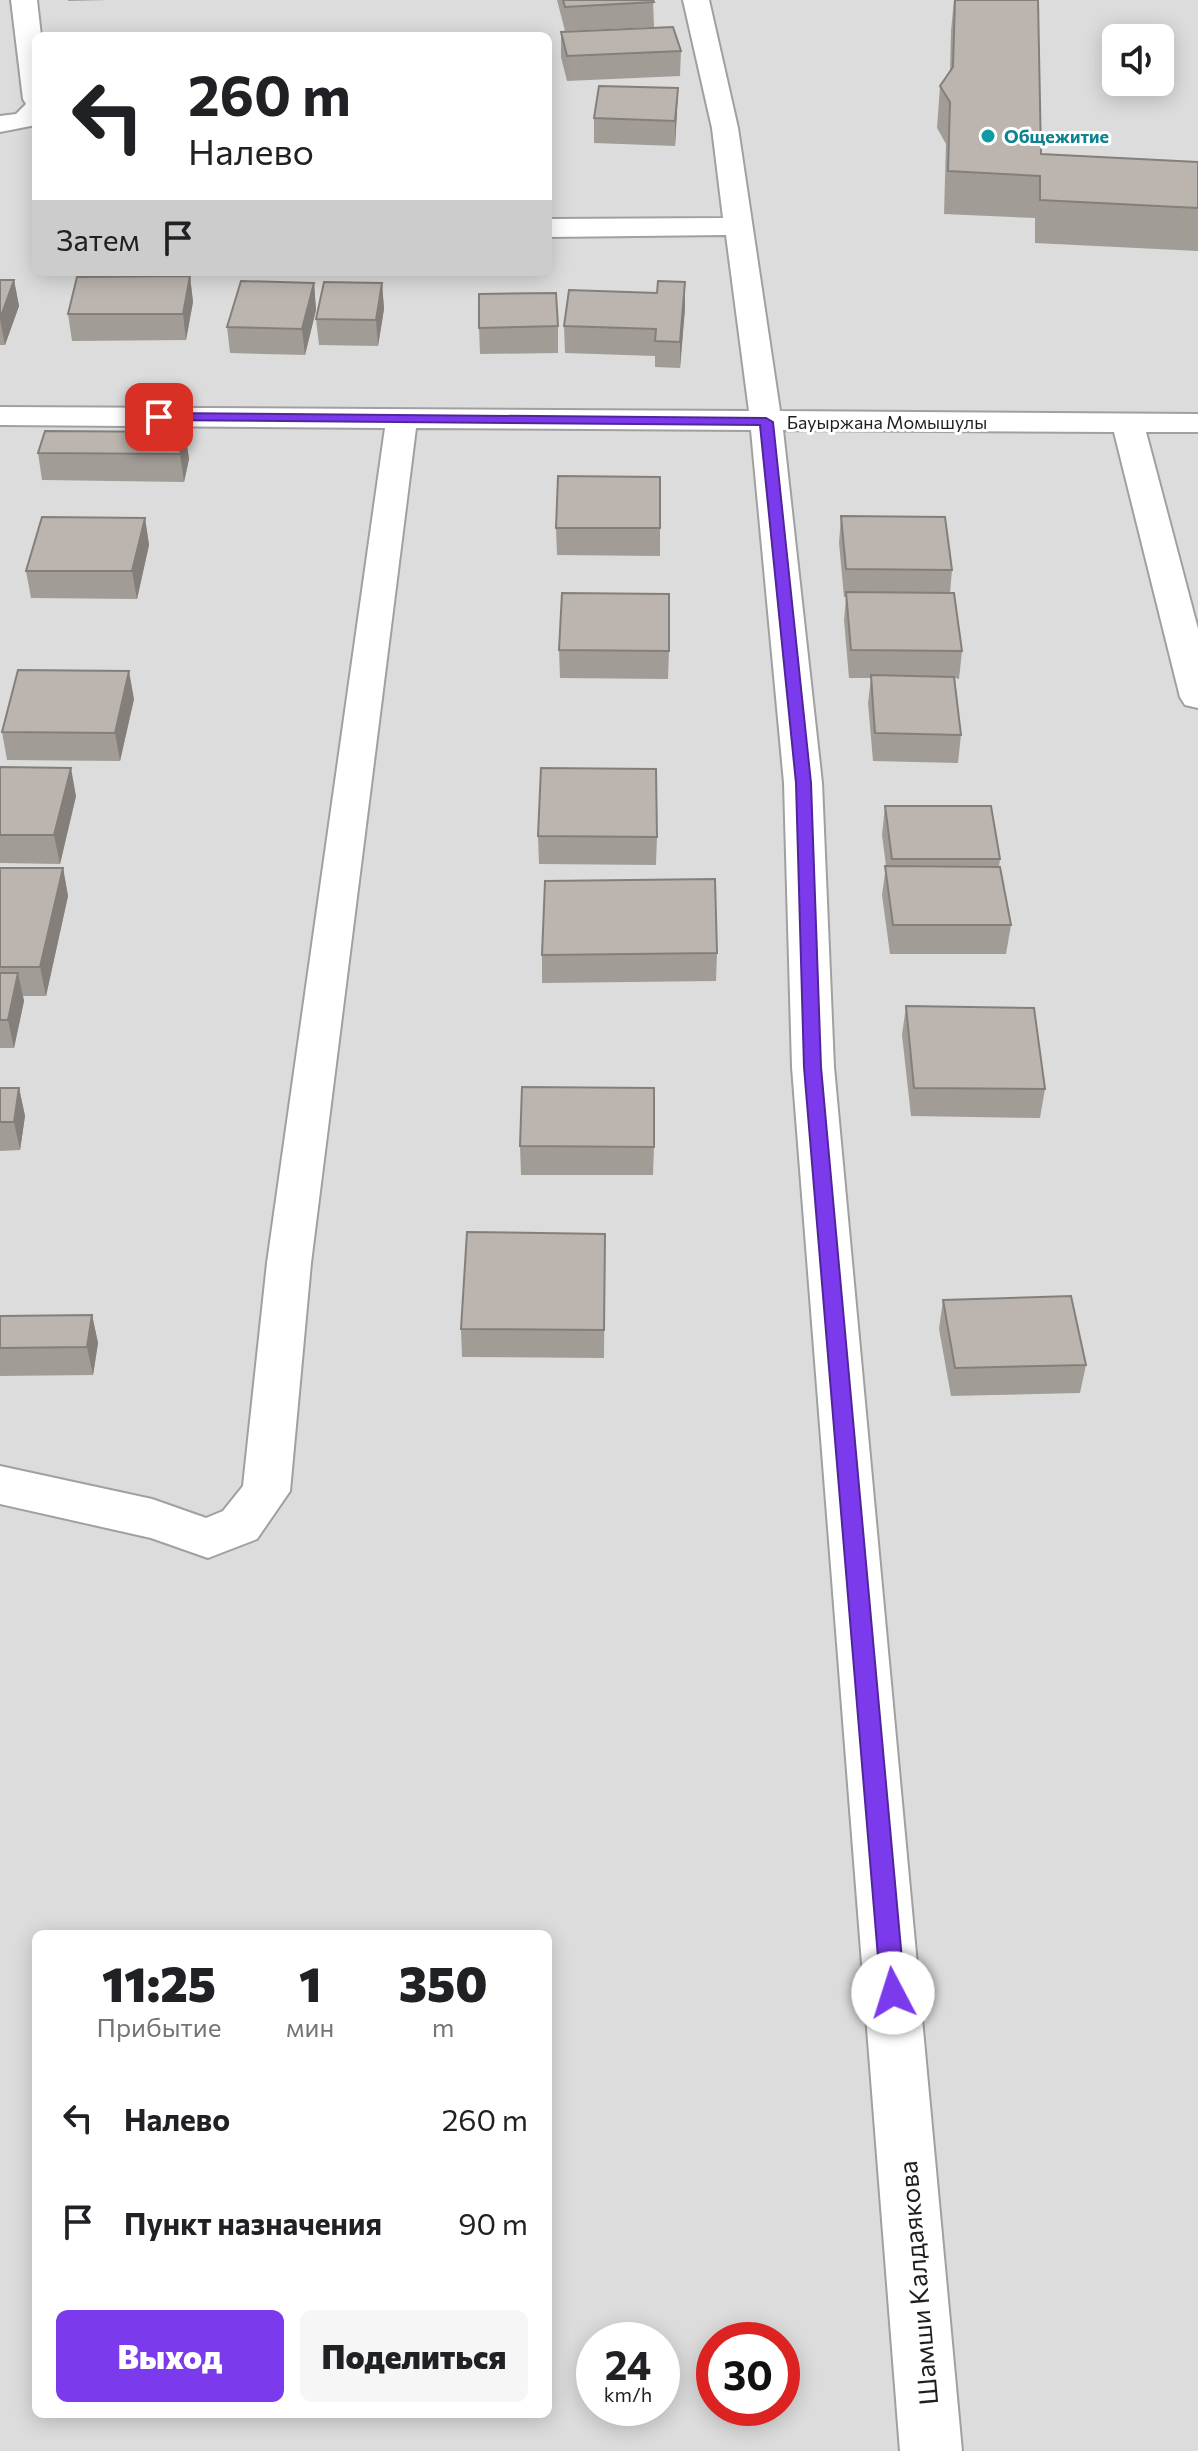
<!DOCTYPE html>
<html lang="ru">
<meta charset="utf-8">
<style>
:root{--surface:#fff;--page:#f6f6f6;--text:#202124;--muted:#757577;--accent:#7c3aed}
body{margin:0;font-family:Commissioner,sans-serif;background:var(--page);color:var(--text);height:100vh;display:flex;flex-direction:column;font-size:30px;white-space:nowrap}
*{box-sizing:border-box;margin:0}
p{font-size:26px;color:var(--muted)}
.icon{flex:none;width:44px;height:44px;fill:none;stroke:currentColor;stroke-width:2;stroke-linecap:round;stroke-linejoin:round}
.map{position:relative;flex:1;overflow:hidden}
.details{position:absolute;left:32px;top:1930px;width:520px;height:488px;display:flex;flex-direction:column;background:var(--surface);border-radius:12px;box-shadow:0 4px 20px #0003}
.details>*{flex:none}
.banner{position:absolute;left:32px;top:32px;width:520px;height:244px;border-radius:12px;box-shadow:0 4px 20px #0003;background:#fff;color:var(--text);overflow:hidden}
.buttons{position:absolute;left:1102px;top:24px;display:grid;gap:16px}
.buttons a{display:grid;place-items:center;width:72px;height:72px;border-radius:12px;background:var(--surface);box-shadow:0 4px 20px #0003;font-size:40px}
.speed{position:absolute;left:576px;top:2322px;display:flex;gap:16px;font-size:40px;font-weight:700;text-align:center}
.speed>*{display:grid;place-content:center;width:104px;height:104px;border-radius:50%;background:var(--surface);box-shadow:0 4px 20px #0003;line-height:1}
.speed small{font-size:20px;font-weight:400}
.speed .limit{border:12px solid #d22;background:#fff;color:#111}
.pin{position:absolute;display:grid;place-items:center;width:68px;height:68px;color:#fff;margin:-34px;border-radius:16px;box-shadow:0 4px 12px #0006}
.me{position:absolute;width:88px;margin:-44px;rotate:355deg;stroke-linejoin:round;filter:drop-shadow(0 0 6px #0008)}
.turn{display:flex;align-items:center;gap:28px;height:168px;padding:0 24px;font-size:36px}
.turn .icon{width:104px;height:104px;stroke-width:2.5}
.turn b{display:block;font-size:56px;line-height:68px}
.then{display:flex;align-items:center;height:76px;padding:0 24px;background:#0003;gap:16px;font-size:30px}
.eta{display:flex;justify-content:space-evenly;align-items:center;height:136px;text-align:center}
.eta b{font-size:48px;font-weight:800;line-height:56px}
.action{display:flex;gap:16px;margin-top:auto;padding:16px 24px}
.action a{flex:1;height:92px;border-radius:12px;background:var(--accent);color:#fff;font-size:32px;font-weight:800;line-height:92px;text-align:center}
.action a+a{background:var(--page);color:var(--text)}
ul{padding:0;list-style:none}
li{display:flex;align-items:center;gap:24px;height:104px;padding:0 24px}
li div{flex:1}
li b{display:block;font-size:30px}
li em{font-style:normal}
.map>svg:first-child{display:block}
</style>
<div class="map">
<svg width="1198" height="2451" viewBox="0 0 1198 2451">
<rect width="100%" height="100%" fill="#eeebe6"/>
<path fill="#dddcdc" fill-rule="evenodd" d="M0 0H1198V2451H0ZM36 36H548V272H36ZM1116 38H1160V82H1116ZM36 1934H548V2414H36ZM594 2340H662V2408H594ZM714 2340H782V2408H714Z"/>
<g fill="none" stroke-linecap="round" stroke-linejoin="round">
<g stroke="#a0a0a0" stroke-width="4">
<path id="minor" d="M11 0H37L41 36H36V125L0 132V116L16 114 26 104 23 99Z
M683 0H709L738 128 780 411 1198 414V432H1146L1198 629V708L1185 705 1180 697 1114 432 783 430 822 783 834 1067 962 2451H900L792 1067 784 783 751 430 416 428 311 1263 290 1491 257 1539 208 1558 151 1538 0 1504V1466L152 1499 206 1518 223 1511 243 1486 267 1263 385 428 0 425V407L749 411 726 235 548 237V219L723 218 712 128Z"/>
</g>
<use href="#minor" fill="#fff" fill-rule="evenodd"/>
</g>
<path fill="#a29c96" d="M68 0H108L68 1Z
M557 0H653L654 27 565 31Z
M954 0H1038L1041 154 1198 162V251L1035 243V218L944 214 946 144 937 128 940 86 950 72 951 31Z
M561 32 681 51 680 76 567 81 561 57Z
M678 88 675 146 594 143V118Z
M190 276 193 302 186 340 72 341 68 314Z
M0 280H14L19 306 5 345H0Z
M685 282V308L680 368 655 367V356L565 353 564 326Z
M314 283 316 310 305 355 230 353 227 327Z
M382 283 384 309 378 346 319 345 316 319Z
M558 326V353L480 354 479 328Z
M185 432 189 459 184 482 42 480 38 453Z
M660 477V556L557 555 556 528Z
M841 516 952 570 950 593 962 651 959 679 955 678 961 735 958 763 873 761 868 703 871 678H849L844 620 846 597H844L839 543Z
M145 518 149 545 137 599 31 598 26 571Z
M559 650 669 651 668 679 560 678Z
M134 699 120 761 7 760 2 732Z
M0 767 76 796 60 864 0 863Z
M885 806 1000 859 999 867 1011 925 1006 954H890L882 895 886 866 882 835Z
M538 836 657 837 656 865 539 864Z
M0 868H63L68 896 46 996H23L24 1001 14 1048H0Z
M717 953 716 981 542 983V955Z
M906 1006 1045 1089 1040 1118 911 1116 902 1035Z
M0 1088H19L25 1116 20 1150 0 1151Z
M520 1146 654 1147 653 1175H521Z
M605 1234 604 1358 462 1357 461 1329Z
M943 1300 1086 1365 1080 1393 951 1396 939 1329Z
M92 1315 98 1343 93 1375 0 1376V1316Z"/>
<path fill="#847f7a" d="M678 88 677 113 675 146V121Z
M190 276 193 302 186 340 183 314Z
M14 280 19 306 5 345 0 319Z
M685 282V308L680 368V342Z
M314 283 316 310 305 355 302 329Z
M382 283 384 309 378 346 376 320Z
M185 432 189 459 184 482 180 454Z
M145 518 149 545 137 599 132 571Z
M129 671 134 699 120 761 115 733Z
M71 768 76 796 60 864 54 835Z
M63 868 68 896 46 996 40 967Z
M18 973 24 1001 14 1048 8 1020Z
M19 1088 25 1116 20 1150 14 1122Z
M92 1315 98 1343 93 1375 87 1347Z"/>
<path fill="#bcb5af" stroke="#847f7a" stroke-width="2" d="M563 0H653L654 2 565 7Z
M955 0H1038L1041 154 1198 162V208L1040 200V176L948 171 950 102 940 86 953 67Z
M673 27 681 51 567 56 561 32Z
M599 86 678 88 675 121 594 118Z
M190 276 183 314H68L77 277Z
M0 280H14L0 319Z
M241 281 314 283 302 329 227 327Z
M658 281 685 282 680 342 655 341 656 329 564 326 569 290 657 293Z
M324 282 382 283 376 320 316 319Z
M556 293 558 326 479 328V294Z
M45 431 185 432 180 454 38 453Z
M558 476 660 477V528H556Z
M841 516 945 517 952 570 846 569Z
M42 517 145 518 132 571H26Z
M846 592 954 593 962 651 851 650Z
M562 593 669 594V651L559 650Z
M18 670 129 671 115 733 2 732Z
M871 675 954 677 961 735 875 733Z
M0 767 71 768 54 835H0Z
M541 768 656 769 657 837 538 836Z
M885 806H991L1000 859H892Z
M885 866 1000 867 1011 925H893Z
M0 868H63L40 967H0Z
M715 879 717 953 542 955 545 881Z
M0 973H18L8 1020H0Z
M906 1006 1034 1008 1045 1089 914 1088Z
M522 1087 654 1088V1147L520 1146Z
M0 1088H19L14 1122H0Z
M467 1232 605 1234 604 1330 461 1329Z
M1071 1296 1086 1365 955 1368 943 1300Z
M92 1315 87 1347 0 1348V1316Z"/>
<path fill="#7c3aed" stroke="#51269a" stroke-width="2" d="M159 413 766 418 773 422 811 783 821 1067 905 1993 901 2000 893 2004 885 2000 881 1993 804 1067 796 783 760 425 154 420V414Z"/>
<circle fill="#0f9aa8" stroke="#fff" stroke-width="3" cx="988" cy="136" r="8"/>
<g text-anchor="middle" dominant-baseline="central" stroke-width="6" stroke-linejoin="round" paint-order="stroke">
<g font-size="18" font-weight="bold" fill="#0d838f" stroke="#fff" text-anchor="start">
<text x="1004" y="136">Общежитие</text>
</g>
<g font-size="18" fill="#1f1f1f" stroke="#fff">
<text x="887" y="422">Бауыржана Момышулы</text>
</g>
<g font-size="26" fill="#1f1f1f" stroke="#fff">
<text transform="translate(917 2283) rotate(-95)">Шамши Калдаякова</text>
</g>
</g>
</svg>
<div class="buttons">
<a><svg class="icon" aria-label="sound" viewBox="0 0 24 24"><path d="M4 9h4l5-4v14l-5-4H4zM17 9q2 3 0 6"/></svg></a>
</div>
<div class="speed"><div>24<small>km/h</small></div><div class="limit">30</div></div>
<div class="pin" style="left:159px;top:417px;background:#d93025"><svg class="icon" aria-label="arrive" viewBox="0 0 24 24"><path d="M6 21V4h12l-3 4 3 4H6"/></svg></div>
<svg class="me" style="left:893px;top:1993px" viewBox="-20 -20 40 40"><circle r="19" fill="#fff"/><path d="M0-13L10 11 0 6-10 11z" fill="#7c3aed"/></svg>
<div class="banner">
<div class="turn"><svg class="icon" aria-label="left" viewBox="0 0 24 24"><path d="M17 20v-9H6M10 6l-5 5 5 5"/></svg><div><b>260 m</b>Налево</div></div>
<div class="then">Затем<svg class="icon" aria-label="arrive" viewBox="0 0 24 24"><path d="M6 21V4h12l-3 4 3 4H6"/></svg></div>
</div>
<section class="details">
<div class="eta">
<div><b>11:25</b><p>Прибытие</p></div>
<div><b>1</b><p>мин</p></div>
<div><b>350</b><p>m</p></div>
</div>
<ul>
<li><svg class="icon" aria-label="left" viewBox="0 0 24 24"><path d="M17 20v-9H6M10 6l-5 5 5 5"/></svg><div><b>Налево</b></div><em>260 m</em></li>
<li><svg class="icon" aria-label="arrive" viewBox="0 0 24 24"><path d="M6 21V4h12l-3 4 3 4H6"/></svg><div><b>Пункт назначения</b></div><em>90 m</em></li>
</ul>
<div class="action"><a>Выход</a><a>Поделиться</a></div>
</section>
</div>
